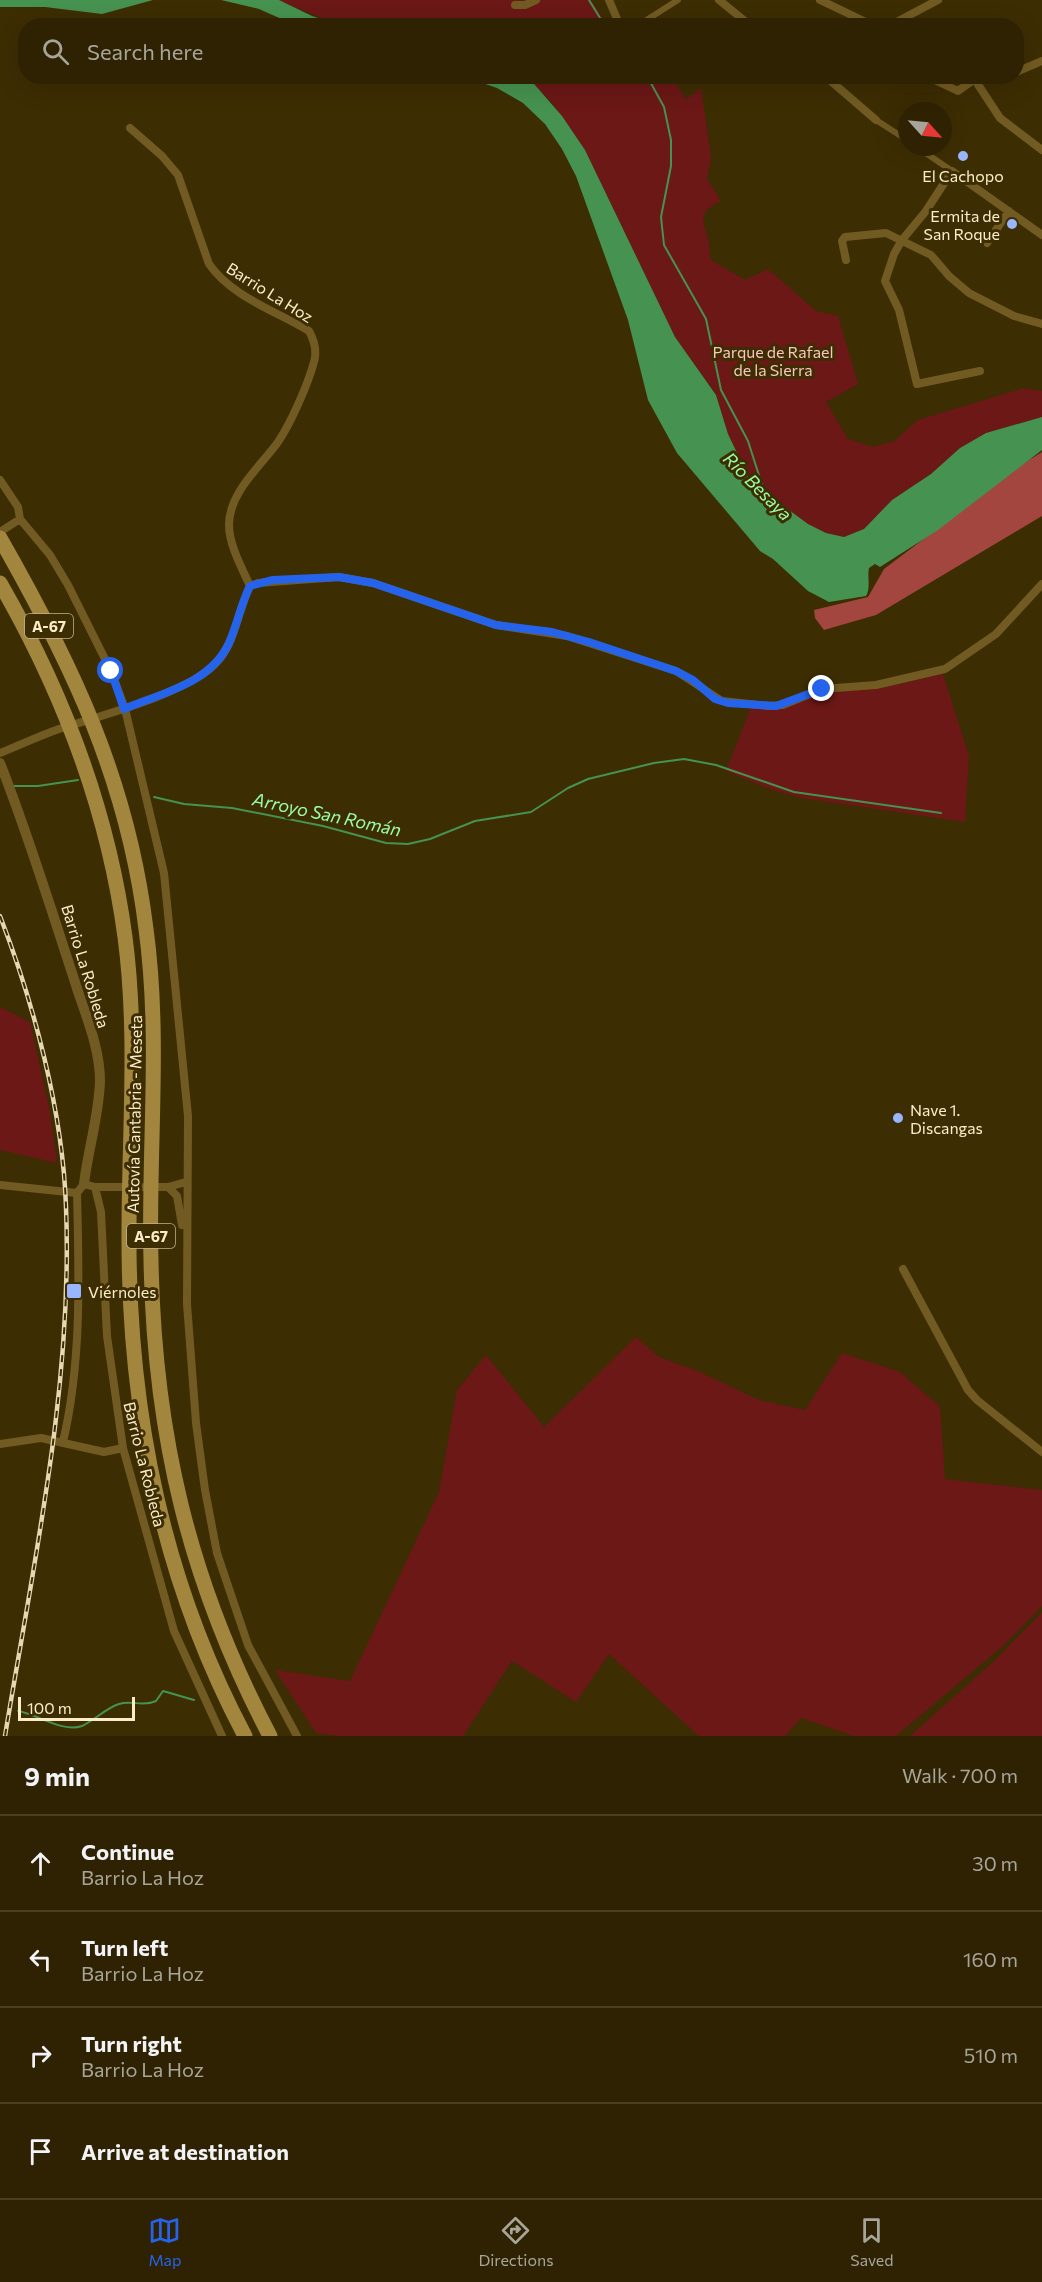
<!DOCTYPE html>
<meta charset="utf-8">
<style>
:root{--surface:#2e2202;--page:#3a2f11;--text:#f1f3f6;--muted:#a7a499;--line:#493f24;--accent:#2563eb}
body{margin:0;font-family:Commissioner,sans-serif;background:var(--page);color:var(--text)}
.compass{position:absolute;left:898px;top:102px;width:54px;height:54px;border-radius:50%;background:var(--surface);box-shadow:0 6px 24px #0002;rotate:117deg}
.scale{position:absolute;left:18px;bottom:15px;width:117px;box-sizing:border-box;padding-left:6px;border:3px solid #fcecc8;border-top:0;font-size:16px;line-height:21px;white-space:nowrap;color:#fcecc8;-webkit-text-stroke:4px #3d2d03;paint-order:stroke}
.stop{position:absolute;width:18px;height:18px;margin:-14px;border:4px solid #2563eb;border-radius:50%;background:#fff}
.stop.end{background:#2563eb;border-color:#fff;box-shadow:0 2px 6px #0008}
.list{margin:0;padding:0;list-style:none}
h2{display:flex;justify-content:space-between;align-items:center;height:78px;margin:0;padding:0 24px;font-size:26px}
h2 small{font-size:20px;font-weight:400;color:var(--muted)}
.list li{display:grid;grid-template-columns:39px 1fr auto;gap:18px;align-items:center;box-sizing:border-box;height:96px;padding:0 24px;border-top:2px solid var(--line)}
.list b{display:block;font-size:22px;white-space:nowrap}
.list p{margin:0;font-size:20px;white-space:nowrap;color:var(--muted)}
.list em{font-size:20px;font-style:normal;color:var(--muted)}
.icon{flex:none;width:33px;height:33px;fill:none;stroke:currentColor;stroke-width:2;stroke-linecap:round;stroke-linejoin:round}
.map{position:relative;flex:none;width:1042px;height:1736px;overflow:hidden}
.search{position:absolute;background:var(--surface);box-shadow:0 6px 24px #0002;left:18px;right:18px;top:18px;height:66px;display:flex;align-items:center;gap:15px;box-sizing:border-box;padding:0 21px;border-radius:24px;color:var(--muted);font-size:22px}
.sheet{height:462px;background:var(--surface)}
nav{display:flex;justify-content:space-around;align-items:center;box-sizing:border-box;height:84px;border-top:2px solid var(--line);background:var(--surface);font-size:16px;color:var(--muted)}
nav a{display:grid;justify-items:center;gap:3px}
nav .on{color:var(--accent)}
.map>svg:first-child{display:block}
</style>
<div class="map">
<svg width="1042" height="1736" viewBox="0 0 1042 1736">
<rect width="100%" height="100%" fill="#3d2d03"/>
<path fill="#6b1816" d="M 277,0 L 591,0 L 608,25 L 339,25 Z
M 527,77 L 671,77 L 686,99 L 701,88 L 711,157 L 707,179 L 721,201 C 693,214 706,223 709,245 C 710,251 709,254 711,260 L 745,280 L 768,269 L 816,311 L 838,316 L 858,384 L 826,402 L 848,439 L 872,447 L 893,442 L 918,420 L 1024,388 L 1042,391 L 1042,417 L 986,433 L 960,448 L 931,474 L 892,500 L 864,529 L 845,537 L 826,533 L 808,524 L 751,482 L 728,434 L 716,394 L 675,337 L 585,150 L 553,104 Z
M 943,674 L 969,756 L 965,822 L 802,798 L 772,790 L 726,771 L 751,707 L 765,708 L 816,693 L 882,688 Z
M 0,1007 L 30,1022 L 50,1112 L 57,1163 L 0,1150 Z
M 636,1337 L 659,1357 L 700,1372 L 759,1400 L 805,1410 L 842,1353 L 900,1372 L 940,1407 L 945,1479 L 1042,1490 L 1042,1606 L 1005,1644 L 896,1736 L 854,1736 L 801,1718 L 785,1736 L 699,1736 L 609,1654 L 576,1702 L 512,1661 L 463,1736 L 338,1736 L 316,1733 L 275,1670 L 350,1681 L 439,1492 L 457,1390 L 486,1355 L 544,1427 Z
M 1042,1612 L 1042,1736 L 910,1736 L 992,1663 Z"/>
<path fill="#a2463f" d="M 1042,452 L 1042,516 L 876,615 L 824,630 L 815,618 L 814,610 L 868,597 L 884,569 L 1024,463 Z"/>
<path fill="#469250" d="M 0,0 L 153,0 L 102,14 L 45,7 L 0,7 Z
M 221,0 L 279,0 L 312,16 L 339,25 L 295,25 L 259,9 Z
M 465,77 L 528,77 L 562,116 L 585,150 L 675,337 L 716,395 L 728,434 L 751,482 L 808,524 L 826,533 L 844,537 L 864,529 L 892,500 L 931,474 L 960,448 L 986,433 L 1042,417 L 1042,450 L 938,530 L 880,567 L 875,564 L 869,568 C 867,578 871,587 866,596 L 829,602 L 808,591 L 773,559 L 760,551 L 677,453 L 648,400 L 628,320 L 576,176 L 562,149 L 545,124 L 523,103 L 497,88 Z"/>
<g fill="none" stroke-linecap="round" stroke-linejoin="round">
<path stroke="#469250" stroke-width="2" d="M 589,0 L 605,26
M 647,76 L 664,107 L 671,140 L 671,166 L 661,217 L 664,245 L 706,319 L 721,390 L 748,441 L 764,491
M 12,786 L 38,786 L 78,780
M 154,797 L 184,804 L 232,808 L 323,826 L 386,843 L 408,844 L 430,839 L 475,821 L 531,812 L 568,788 L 588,779 L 654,763 L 684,759 L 716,765 L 794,792 L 941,813
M 18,1711 C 37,1714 63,1733 82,1726 C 95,1720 106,1708 119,1704 C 132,1700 143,1707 156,1701 L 163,1691 L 194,1700"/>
<path stroke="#725b22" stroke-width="6" d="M 637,26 L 678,0
M 876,120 L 907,140
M 917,147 L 952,171"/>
<path stroke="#725b22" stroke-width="8" d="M 609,0 L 620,26
M 719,0 L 751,26
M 820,0 L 874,26
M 515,5 L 525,5 L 536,0
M 889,26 L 938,0
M 1016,72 L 1042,61
M 825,76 L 876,120
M 926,76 L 958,91 L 979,76
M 975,80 L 1000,118 L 1042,150
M 130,128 L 162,156 L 178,175 L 209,264 C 232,297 276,311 309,331 C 314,340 317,352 314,362 C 308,384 291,423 278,442 C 261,466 229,492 229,525 C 229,545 242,568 250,586
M 987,243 L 1009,211
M 846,260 L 842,241 L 845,237 L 886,233 L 931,255 L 949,276 L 969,293 L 1014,316 L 1042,324
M 980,371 L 917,384 L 899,310 L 885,281 L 894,254 L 902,240 L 926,211 L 952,171 L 1042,235
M 0,480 L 18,507 L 20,519 L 50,555 L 68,585 L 111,671 L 125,709 L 164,873 L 188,1116 L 187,1304 L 196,1423 L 205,1490 L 217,1553 L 248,1645 L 297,1736
M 0,532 L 20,519
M 0,753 C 20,745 39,736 59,729 C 100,716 192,692 218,661 C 236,640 238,610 250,586 L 258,583 L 339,577 L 373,583 L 496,625 L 567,636 L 676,671 L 722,701 L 769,706 L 783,705 L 822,689 L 876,685 L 945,669 L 996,634 L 1042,584
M 0,1185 L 77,1193
M 95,1187 L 101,1212 L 107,1336 L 123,1448 L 174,1631 L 222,1736
M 168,1187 L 177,1196 L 182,1225
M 903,1269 L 968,1390 L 977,1400 L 1042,1452
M 63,1442 C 82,1361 79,1276 77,1193 L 84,1184 L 95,1187 L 168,1187 L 186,1182
M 0,1444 L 41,1438 L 104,1452 L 123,1448"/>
<path stroke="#725b22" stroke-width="10" d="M 0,763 C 28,834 50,906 74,979 C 84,1012 100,1046 100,1081 C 99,1115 88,1150 84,1184"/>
<path stroke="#a3863e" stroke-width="15" d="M 0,538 C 73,666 128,781 146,929 C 161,1039 148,1150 151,1260 C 154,1434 189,1582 270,1736
M 0,583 C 64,694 108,810 125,937 C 138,1035 129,1134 129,1232 C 128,1407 162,1580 245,1736"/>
<g stroke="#e7d7b3" stroke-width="4.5">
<path id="rail" d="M 0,916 C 34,1004 63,1113 66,1207 C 73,1385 34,1560 5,1736"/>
</g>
<use href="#rail" stroke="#3d2d03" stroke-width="2" stroke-dasharray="7" stroke-linecap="butt"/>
</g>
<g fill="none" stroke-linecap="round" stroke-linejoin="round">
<path stroke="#2563eb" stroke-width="8" d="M 111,671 L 124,709 C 162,693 211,683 229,643 C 237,625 241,604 250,586 L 272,580 L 339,577 L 373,583 L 496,625 L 552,632 L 589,642 L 676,671 L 693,680 L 715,699 L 728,703 L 776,706 L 822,689"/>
</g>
<g fill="#98b5fd" stroke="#3d2d03" stroke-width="2">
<circle cx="963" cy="156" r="6"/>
<circle cx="1012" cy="224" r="6"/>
<circle cx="898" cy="1118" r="6"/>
<rect x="66" y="1283" width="16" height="16" rx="3"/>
</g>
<g text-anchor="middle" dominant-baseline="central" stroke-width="6" stroke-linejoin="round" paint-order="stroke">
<g fill="#3d2d03" stroke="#c3b38d" stroke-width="1.5">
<rect x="25" y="614" width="48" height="24" rx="4.5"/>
<rect x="127" y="1224" width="48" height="24" rx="4.5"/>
</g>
<g font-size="15" font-weight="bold" fill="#fcecc8">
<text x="49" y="626">A-67</text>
<text x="151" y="1236">A-67</text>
</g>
<g font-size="16" fill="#fcecc8" stroke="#3d2d03" text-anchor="start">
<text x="963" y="175" text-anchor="middle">El Cachopo</text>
<text x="1000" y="215" text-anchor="end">Ermita de<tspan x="1000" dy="18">San Roque</tspan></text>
<text x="910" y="1109">Nave 1.<tspan x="910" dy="18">Discangas</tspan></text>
<text x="88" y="1291">Viérnoles</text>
</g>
<g font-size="16" fill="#fcecc8" stroke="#3d2d03">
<text transform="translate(270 292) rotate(32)">Barrio La Hoz</text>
<text transform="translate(86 966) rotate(73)">Barrio La Robleda</text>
<text transform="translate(134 1114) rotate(-89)">Autovía Cantabria - Meseta</text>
<text transform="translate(145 1464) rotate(76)">Barrio La Robleda</text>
</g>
<g font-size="16" fill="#fbc6bf" stroke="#3d2d03">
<text x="773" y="351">Parque de Rafael<tspan x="773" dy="18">de la Sierra</tspan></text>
</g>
<g font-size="18" font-style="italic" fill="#98fda4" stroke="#3d2d03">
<text transform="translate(758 486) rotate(45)">Río Besaya</text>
<text transform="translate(327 814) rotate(12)">Arroyo San Román</text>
</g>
</g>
</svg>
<svg class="compass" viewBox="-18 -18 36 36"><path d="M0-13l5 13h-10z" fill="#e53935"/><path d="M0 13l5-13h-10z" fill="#a7a499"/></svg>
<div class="scale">100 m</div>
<div class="stop" style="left:111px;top:671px"></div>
<div class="stop end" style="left:822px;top:689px"></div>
<div class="search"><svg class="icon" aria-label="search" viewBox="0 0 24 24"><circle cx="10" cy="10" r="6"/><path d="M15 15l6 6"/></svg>Search here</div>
</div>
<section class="sheet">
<h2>9 min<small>Walk · 700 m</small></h2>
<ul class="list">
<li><svg class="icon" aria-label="ahead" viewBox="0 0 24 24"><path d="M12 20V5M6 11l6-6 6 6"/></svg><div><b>Continue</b><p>Barrio La Hoz</p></div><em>30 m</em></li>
<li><svg class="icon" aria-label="left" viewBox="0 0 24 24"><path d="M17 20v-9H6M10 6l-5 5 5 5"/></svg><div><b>Turn left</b><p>Barrio La Hoz</p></div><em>160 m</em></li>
<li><svg class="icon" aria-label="right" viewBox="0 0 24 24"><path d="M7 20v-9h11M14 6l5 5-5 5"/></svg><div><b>Turn right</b><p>Barrio La Hoz</p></div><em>510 m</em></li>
<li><svg class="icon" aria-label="arrive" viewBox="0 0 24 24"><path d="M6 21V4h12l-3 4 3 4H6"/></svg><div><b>Arrive at destination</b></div></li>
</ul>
</section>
<nav>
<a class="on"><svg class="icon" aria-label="map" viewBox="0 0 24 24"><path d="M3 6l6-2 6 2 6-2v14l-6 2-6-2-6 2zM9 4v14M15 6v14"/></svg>Map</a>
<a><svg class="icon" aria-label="directions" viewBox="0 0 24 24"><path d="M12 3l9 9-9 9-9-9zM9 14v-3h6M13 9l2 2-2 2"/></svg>Directions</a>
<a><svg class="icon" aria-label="saved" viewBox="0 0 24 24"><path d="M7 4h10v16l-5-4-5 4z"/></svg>Saved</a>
</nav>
